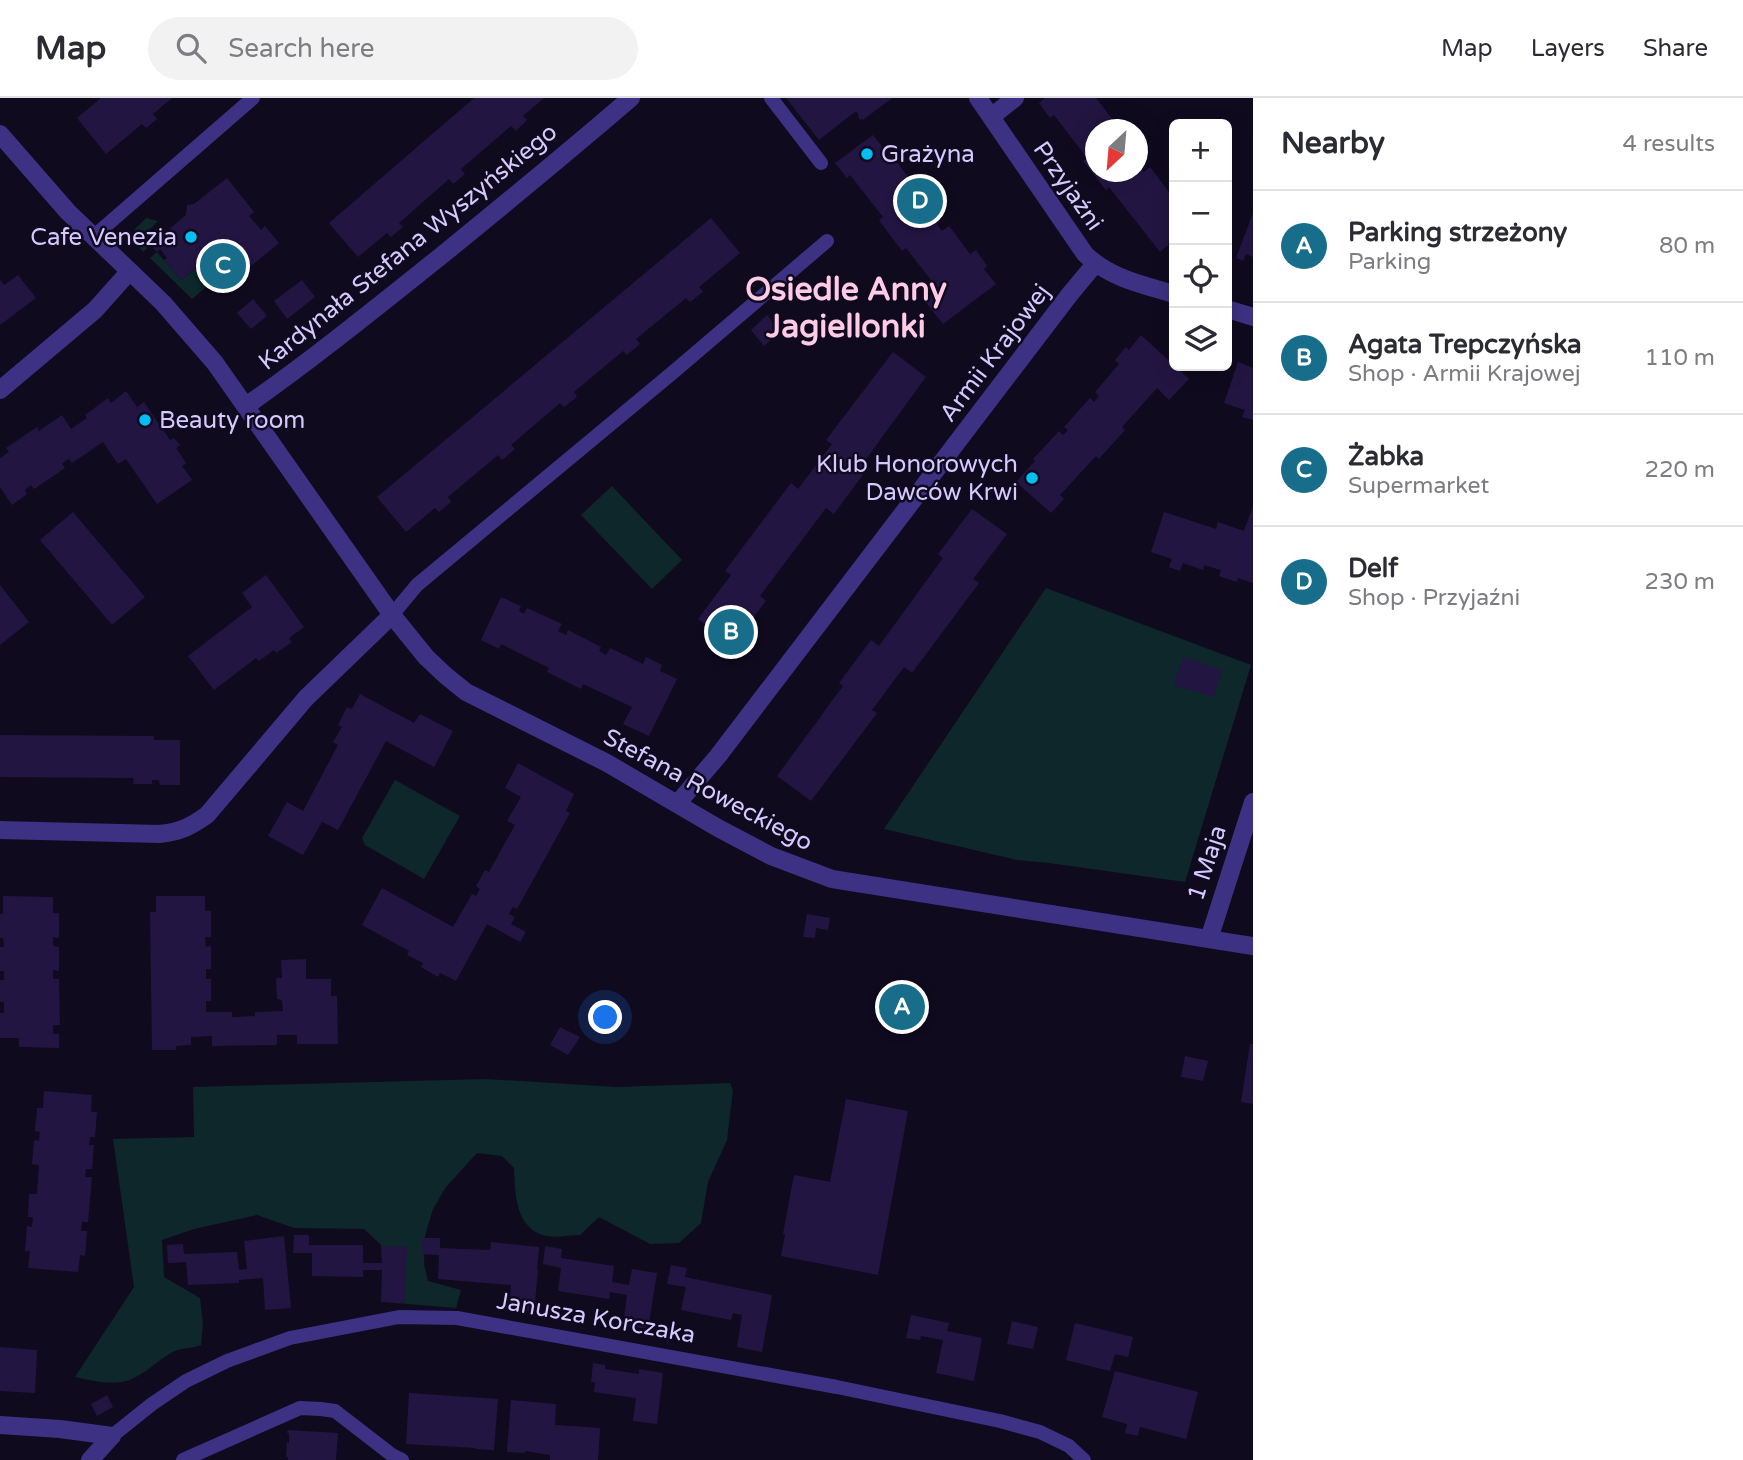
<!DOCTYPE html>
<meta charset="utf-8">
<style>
:root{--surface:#fff;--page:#f2f2f3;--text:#2b2b33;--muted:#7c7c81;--line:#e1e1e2;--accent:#186e8a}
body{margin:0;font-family:"Varela Round",sans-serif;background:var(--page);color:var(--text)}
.controls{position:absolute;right:21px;top:21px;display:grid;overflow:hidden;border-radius:10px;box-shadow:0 4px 18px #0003}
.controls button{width:63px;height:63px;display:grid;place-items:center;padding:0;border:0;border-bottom:2px solid var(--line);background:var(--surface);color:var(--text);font:35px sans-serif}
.compass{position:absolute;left:1085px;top:21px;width:63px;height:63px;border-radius:50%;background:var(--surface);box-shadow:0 4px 18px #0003;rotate:206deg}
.you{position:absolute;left:606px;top:920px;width:24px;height:24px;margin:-18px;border:5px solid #fff;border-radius:50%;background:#1a73e8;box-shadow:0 0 0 10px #1a73e833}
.badge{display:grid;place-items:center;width:46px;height:46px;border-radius:50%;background:var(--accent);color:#fff;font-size:23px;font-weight:700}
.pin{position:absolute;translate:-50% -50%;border:4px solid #fff;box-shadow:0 2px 7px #0006}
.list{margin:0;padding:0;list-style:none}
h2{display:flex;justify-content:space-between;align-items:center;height:91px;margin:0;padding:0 28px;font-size:30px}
h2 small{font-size:23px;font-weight:400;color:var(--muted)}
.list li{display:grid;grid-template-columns:46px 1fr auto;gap:21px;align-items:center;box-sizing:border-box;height:112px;padding:0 28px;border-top:2px solid var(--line)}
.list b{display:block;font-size:26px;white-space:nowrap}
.list p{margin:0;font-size:23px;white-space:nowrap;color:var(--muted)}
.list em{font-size:23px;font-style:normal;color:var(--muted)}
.icon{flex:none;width:38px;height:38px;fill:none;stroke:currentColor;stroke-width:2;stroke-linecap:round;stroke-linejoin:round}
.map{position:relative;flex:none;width:1253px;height:1362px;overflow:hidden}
header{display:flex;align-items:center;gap:42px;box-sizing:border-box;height:98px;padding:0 35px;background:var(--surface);border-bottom:2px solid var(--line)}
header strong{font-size:33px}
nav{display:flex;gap:38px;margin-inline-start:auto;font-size:24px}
.search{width:490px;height:63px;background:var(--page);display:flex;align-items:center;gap:18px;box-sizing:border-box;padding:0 24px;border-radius:38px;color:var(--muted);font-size:26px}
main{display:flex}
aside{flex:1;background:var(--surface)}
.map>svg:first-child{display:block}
</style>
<header>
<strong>Map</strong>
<div class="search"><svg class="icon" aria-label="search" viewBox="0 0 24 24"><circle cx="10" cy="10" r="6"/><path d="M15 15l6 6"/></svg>Search here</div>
<nav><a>Map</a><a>Layers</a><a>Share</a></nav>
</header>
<main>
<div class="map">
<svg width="1253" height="1362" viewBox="0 0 1253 1362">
<rect width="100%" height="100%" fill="#100a1f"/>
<path fill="#0d272a" d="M 146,120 L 158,123 L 148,133 L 156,142 L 143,154 L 133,141 L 135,131 Z
M 157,154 L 181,182 L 198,169 L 211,185 L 192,201 L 150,160 Z
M 612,388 L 682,462 L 652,491 L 581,417 Z
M 1046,490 L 1251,567 L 1185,784 L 1049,765 L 1017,762 L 884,731 Z
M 395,682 L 460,718 L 424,781 L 365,747 L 362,740 Z
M 486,981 L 617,989 L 730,985 L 733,992 L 727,1042 L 708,1084 L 701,1125 L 679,1145 L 650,1146 L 599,1119 L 580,1137 C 570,1137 557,1140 547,1138 C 515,1132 515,1095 514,1070 L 502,1058 L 477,1055 L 446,1089 L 433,1111 L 425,1138 L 424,1166 L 428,1183 L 461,1192 L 456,1210 L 384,1204 L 381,1147 L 364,1131 L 294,1130 L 257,1117 L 194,1131 L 162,1142 L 164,1179 L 200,1200 L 203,1226 L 201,1247 C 192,1251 184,1249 175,1253 C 160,1260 149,1273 134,1280 C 116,1289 94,1283 75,1279 L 134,1189 L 113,1041 L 194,1039 L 193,989 Z"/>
<path fill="#231542" d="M 101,0 L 172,0 L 153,16 L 157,21 L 151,26 L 146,30 L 142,26 L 106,56 L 77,20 Z
M 474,0 L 544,0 L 523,18 L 527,22 L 516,33 L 511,28 L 461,71 L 465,76 L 453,86 L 449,81 L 399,125 L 403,129 L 391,139 L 387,135 L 358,159 L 329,125 Z
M 786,0 L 892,0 L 863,22 L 862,21 L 860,22 L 858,19 L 859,17 L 856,13 L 819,42 Z
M 1045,0 L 1096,0 L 1116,26 L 1110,30 L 1111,32 L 1096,32 L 1096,74 L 1138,74 L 1138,58 L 1142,64 L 1138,67 L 1144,74 L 1150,69 L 1172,98 L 1174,96 L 1174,143 L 1160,154 L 1109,89 L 1106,92 L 1083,63 L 1087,60 L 1054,17 L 1050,20 L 1039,5 Z
M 873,37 L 884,51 L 880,54 L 886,62 L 892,57 L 913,86 L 909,90 L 912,94 L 915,97 L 918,95 L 940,124 L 937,126 L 942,133 L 949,128 L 970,156 L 976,152 L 987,168 L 984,171 L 996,186 L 943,226 L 924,202 L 938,191 L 906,150 L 902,153 L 879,122 L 883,119 L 850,77 L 847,80 L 835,65 Z
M 227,80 L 254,114 L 249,118 L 261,132 L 265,128 L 279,145 L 224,190 L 203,165 L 181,182 L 164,162 L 167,160 L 160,151 L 157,154 L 150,147 L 186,117 L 187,107 L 194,106 Z
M 1253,115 L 1253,159 L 1246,156 L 1243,163 L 1236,160 Z
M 711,120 L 740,155 L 699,189 L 703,194 L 690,204 L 686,200 L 636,241 L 640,246 L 627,257 L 623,253 L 574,294 L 577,299 L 564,309 L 560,305 L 511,347 L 515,351 L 508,357 L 502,362 L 498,357 L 448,399 L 451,404 L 439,414 L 435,410 L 406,434 L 377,399 Z
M 18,177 L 36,200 L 0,227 L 0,182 L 4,187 Z
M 302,182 L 315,199 L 287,221 L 274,203 Z
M 253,201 L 267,218 L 251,231 L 237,215 Z
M 767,217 L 780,234 L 764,248 L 751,232 Z
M 1141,237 L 1189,281 L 1169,302 L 1157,290 L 1122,329 L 1125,332 L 1099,361 L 1096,358 L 1060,397 L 1064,401 L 1051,415 L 1016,384 L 1035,363 L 1033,361 L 1059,333 L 1063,337 L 1068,332 L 1064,329 L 1090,300 L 1094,304 L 1099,298 L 1095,294 L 1119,266 L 1115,262 L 1126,249 L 1129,252 Z
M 893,254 L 926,279 L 861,368 L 867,371 L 834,416 L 826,410 L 760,498 L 766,503 L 732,547 L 698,521 L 731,477 L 725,473 L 791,385 L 798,391 L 832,346 L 826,342 Z
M 1238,264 L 1253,270 L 1253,322 L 1242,319 L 1245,312 L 1224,305 Z
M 126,293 L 137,309 L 144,304 L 170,342 L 174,340 L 180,347 L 176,350 L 186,365 L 182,368 L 192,382 L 157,406 L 126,361 L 118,366 L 103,344 L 72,365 L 69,361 L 65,363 L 62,366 L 65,370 L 34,391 L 31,387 L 28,389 L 25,392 L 27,396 L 12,407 L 0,389 L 0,360 L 9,354 L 6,350 L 37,329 L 39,333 L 62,317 L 71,331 L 87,320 L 85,317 L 108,300 L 111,305 Z
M 1253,408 L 1253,485 L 1238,480 L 1237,484 L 1219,478 L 1221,472 L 1204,467 L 1203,472 L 1183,465 L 1180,473 L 1169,469 L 1172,461 L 1151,454 L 1164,414 L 1216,431 L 1218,424 L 1244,433 Z
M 972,411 L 1007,436 L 973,481 L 979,485 L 912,575 L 904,569 L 872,612 L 877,615 L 811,703 L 777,678 L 843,588 L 839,585 L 871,542 L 879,548 L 943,460 L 938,456 Z
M 73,414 L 145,499 L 112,527 L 40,442 Z
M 266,477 L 304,529 L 289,540 L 292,544 L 276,555 L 274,552 L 259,563 L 256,560 L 214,592 L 188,558 L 252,509 L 242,495 Z
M 0,487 L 29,524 L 0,547 Z
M 501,499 L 521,508 L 519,513 L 524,516 L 527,510 L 562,526 L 558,533 L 566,537 L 568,532 L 601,549 L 599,553 L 606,557 L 610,550 L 643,566 L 646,559 L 662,567 L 660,573 L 677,581 L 649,638 L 623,626 L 632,609 L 583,586 L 581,591 L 547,574 L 549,570 L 501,546 L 499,551 L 481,542 Z
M 1183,559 L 1222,572 L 1214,599 L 1174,587 Z
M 360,596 L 414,625 L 420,616 L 453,633 L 434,669 L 386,643 L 338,732 L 322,724 L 303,757 L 268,738 L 287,704 L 303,713 L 338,647 L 333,644 L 342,629 L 338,627 L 347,609 L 352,611 Z
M 0,637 L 154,638 L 154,642 L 180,642 L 180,687 L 160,687 L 159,682 L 152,682 L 152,686 L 133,686 L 134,680 L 0,679 Z
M 518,665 L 574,696 L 566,713 L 570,715 L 517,811 L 513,809 L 509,816 L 515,819 L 511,826 L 526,834 L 520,844 L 487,826 L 456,883 L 440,875 L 438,879 L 421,869 L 423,865 L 407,857 L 409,853 L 362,827 L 382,790 L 453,829 L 472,796 L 476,798 L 480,791 L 476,788 L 485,772 L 489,774 L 515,727 L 507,723 L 521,699 L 505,690 Z
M 3,798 L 53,799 L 53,815 L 59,815 L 59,840 L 53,839 L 53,848 L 59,849 L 59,873 L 53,872 L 53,881 L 59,881 L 60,927 L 53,927 L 53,936 L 59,936 L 59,950 L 19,949 L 19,940 L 0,940 L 0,915 L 4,915 L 4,904 L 0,904 L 0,882 L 4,882 L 4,873 L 0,873 L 0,849 L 4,849 L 3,840 L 0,840 L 0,816 L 3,816 Z
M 156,798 L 205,798 L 205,813 L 211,813 L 211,839 L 205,839 L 206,849 L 211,848 L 211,871 L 206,871 L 206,881 L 211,881 L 211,903 L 206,903 L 206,914 L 232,914 L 232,919 L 255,918 L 255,914 L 283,913 L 282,902 L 277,901 L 276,880 L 282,880 L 281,862 L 306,861 L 306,881 L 331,881 L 331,898 L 337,898 L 338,946 L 297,946 L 297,937 L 277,937 L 277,947 L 212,948 L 212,938 L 191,939 L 191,947 L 176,948 L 176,952 L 152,952 L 150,814 L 156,814 Z
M 807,816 L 830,820 L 828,832 L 816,830 L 815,840 L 803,839 Z
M 560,929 L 580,939 L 568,957 L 550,947 Z
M 1250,946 L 1253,946 L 1253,1006 L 1241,1004 Z
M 1185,958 L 1208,963 L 1203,983 L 1181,979 Z
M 44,993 L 92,997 L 91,1014 L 97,1014 L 95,1039 L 90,1039 L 89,1047 L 94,1047 L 92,1071 L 86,1071 L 85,1079 L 92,1079 L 88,1124 L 82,1124 L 81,1133 L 87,1133 L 85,1158 L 80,1157 L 78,1174 L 28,1170 L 30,1153 L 25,1153 L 27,1128 L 32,1129 L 33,1119 L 28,1119 L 29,1096 L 37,1096 L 39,1067 L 32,1066 L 34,1042 L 39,1043 L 40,1034 L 35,1033 L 37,1010 L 43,1010 Z
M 846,1001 L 908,1013 L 878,1177 L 781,1158 L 785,1136 L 783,1136 L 794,1077 L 830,1084 Z
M 294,1137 L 309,1137 L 309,1147 L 363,1147 L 363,1165 L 382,1165 L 382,1148 L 407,1149 L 405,1205 L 381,1204 L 382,1172 L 363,1172 L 363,1179 L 312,1178 L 312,1155 L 293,1155 Z
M 284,1138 L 291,1210 L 265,1212 L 263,1180 L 239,1182 L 239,1185 L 188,1187 L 186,1164 L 168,1165 L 167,1147 L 183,1146 L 184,1156 L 237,1154 L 239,1172 L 247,1171 L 244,1143 Z
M 422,1140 L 440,1140 L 440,1150 L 490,1152 L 491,1144 L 539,1149 L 537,1172 L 538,1172 L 534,1214 L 509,1210 L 511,1187 L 438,1181 L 439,1157 L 421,1156 Z
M 545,1148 L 562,1151 L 561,1160 L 614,1168 L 612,1184 L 629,1187 L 632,1171 L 657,1175 L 648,1231 L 623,1227 L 627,1197 L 610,1194 L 609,1201 L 558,1193 L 561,1170 L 543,1166 Z
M 671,1167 L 687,1170 L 685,1179 L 772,1197 L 762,1254 L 737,1249 L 742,1217 L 733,1215 L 731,1222 L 681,1212 L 686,1189 L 667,1186 Z
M 911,1217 L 949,1225 L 947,1233 L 982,1240 L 974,1283 L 936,1275 L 943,1242 L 921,1238 L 920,1242 L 906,1240 Z
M 1012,1223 L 1038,1229 L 1033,1251 L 1007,1246 Z
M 1075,1225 L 1133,1239 L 1128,1259 L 1115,1256 L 1110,1273 L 1066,1262 Z
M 0,1249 L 37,1252 L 35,1295 L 0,1293 Z
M 593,1265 L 605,1267 L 605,1271 L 639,1276 L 639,1271 L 663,1275 L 657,1326 L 633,1323 L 636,1300 L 594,1294 L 595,1284 L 591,1284 Z
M 1115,1273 L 1198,1294 L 1186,1341 L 1140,1329 L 1138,1338 L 1125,1335 L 1127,1326 L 1102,1319 Z
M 409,1295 L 498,1301 L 494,1352 L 476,1351 L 476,1350 L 406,1346 Z
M 107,1297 L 113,1309 L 97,1318 L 91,1306 Z
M 511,1302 L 556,1306 L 555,1327 L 600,1330 L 598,1362 L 550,1362 L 550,1357 L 525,1353 L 525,1355 L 507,1354 Z
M 288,1332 L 338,1335 L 336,1362 L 288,1362 L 288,1359 L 286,1359 L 287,1344 L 289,1345 L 289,1335 L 287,1335 Z"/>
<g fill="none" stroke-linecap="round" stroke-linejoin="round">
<path stroke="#3d3183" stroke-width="14" d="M 771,0 L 821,65
M 93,139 L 253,0
M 392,517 L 417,487 L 671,276 L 827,143
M 112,1338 L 152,1306 L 186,1283 L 227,1263 L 290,1240 L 399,1219 L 457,1220 L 837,1289 L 1000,1323 L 1040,1334 L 1069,1348 L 1084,1362
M 183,1362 L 300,1310 L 321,1311 L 335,1313 L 392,1357 L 402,1362"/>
<path stroke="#3d3183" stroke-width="18" d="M 978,0 L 1085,156 C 1109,180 1143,187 1174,196
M 991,19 L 1015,0
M 0,36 L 68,114 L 163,205 L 215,265 L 392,517 L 426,559 L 445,577 L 466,594 L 607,665 L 718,730 L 771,758 L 832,781 L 1253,848
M 1227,211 L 1253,219
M 0,292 L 95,212 L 129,174
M 246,308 C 313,261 377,209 441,158 C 505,106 568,54 631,0
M 677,706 L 718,658 L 1070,196 L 1095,166
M 0,732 L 159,736 C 180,734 190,729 207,717 L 306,600 L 392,517
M 1209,841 L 1253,704
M 0,1327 L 60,1331 L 112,1338
M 90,1362 L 112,1338"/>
</g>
<g fill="#00bff4" stroke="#100a1f" stroke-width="2.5">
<circle cx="867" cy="56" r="7"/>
<circle cx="191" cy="139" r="7"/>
<circle cx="145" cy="322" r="7"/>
<circle cx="1032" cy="380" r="7"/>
</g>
<g text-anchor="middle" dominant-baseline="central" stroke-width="5" stroke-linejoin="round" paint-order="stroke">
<g font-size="24" fill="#d5c9ff" stroke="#100a1f" text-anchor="start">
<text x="881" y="56">Grażyna</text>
<text x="177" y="139" text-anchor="end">Cafe Venezia</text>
<text x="159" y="322">Beauty room</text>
<text x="1018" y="366" text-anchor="end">Klub Honorowych<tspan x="1018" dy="28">Dawców Krwi</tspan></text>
</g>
<g font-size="24" fill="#d5c9ff" stroke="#100a1f">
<text transform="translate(1068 88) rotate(55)">Przyjaźni</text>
<text transform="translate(408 149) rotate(-39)">Kardynała Stefana Wyszyńskiego</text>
<text transform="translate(995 255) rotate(-53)">Armii Krajowej</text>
<text transform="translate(708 692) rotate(28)">Stefana Roweckiego</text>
<text transform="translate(1207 765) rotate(-72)">1 Maja</text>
<text transform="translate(596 1220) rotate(10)">Janusza Korczaka</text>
</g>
<g font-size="32" font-weight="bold" fill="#ffcbe6" stroke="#100a1f">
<text x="846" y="192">Osiedle Anny<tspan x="846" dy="37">Jagiellonki</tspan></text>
</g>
</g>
</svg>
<div class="controls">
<button>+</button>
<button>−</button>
<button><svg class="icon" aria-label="locate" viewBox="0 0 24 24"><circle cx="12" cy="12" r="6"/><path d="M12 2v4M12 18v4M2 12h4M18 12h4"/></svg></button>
<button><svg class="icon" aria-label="layers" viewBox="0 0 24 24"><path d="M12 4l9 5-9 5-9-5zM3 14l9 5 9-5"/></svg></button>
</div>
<svg class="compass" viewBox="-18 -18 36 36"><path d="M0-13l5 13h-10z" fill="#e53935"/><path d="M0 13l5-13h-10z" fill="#7c7c81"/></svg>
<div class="you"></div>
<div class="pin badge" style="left:902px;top:909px">A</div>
<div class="pin badge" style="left:731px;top:534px">B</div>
<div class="pin badge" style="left:223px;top:168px">C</div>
<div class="pin badge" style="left:920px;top:103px">D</div>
</div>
<aside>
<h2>Nearby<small>4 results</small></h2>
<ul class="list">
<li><span class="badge">A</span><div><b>Parking strzeżony</b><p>Parking</p></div><em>80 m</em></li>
<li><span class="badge">B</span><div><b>Agata Trepczyńska</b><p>Shop · Armii Krajowej</p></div><em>110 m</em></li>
<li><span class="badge">C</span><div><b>Żabka</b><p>Supermarket</p></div><em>220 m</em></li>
<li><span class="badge">D</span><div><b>Delf</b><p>Shop · Przyjaźni</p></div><em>230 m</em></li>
</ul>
</aside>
</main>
